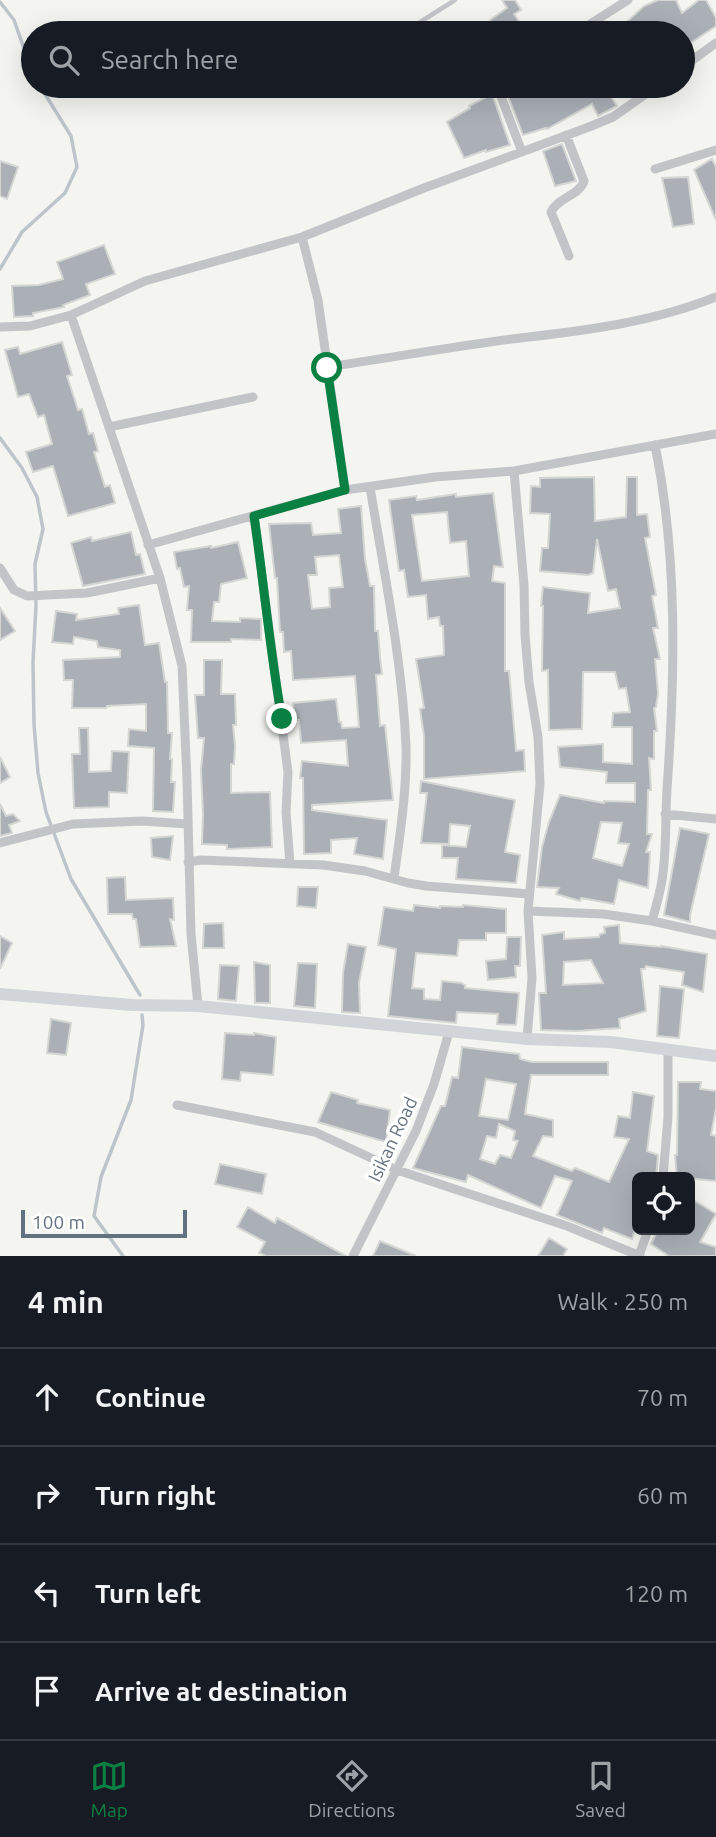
<!DOCTYPE html>
<meta charset="utf-8">
<style>
:root{--surface:#171b24;--page:#20242c;--text:#f1f3f6;--muted:#9ea1a6;--line:#363941;--accent:#0b8043}
body{margin:0;font-family:Ubuntu,sans-serif;background:var(--page);color:var(--text)}
.controls{position:absolute;right:21px;bottom:21px;display:grid;overflow:hidden;border-radius:10px;box-shadow:0 7px 28px #0002}
.controls button{width:63px;height:63px;display:grid;place-items:center;padding:0;border:0;border-bottom:2px solid var(--line);background:var(--surface);color:var(--text);font:35px sans-serif}
.scale{position:absolute;left:21px;bottom:18px;width:166px;box-sizing:border-box;padding-left:7px;border:4px solid #647180;border-top:0;font-size:19px;line-height:24px;white-space:nowrap;color:#647180;-webkit-text-stroke:5px #fff;paint-order:stroke}
.stop{position:absolute;width:21px;height:21px;margin:-16px;border:5px solid #0b8043;border-radius:50%;background:#fff}
.stop.end{background:#0b8043;border-color:#fff;box-shadow:0 2px 7px #0008}
.list{margin:0;padding:0;list-style:none}
h2{display:flex;justify-content:space-between;align-items:center;height:91px;margin:0;padding:0 28px;font-size:30px}
h2 small{font-size:23px;font-weight:400;color:var(--muted)}
.list li{display:grid;grid-template-columns:46px 1fr auto;gap:21px;align-items:center;box-sizing:border-box;height:98px;padding:0 28px;border-top:2px solid var(--line)}
.list b{display:block;font-size:26px;white-space:nowrap}
.list em{font-size:23px;font-style:normal;color:var(--muted)}
.icon{flex:none;width:38px;height:38px;fill:none;stroke:currentColor;stroke-width:2;stroke-linecap:round;stroke-linejoin:round}
.map{position:relative;flex:none;width:716px;height:1256px;overflow:hidden}
.search{position:absolute;background:var(--surface);box-shadow:0 7px 28px #0002;left:21px;right:21px;top:21px;height:77px;display:flex;align-items:center;gap:18px;box-sizing:border-box;padding:0 24px;border-radius:38px;color:var(--muted);font-size:26px}
.sheet{height:483px;background:var(--surface)}
nav{display:flex;justify-content:space-around;align-items:center;box-sizing:border-box;height:98px;border-top:2px solid var(--line);background:var(--surface);font-size:19px;color:var(--muted)}
nav a{display:grid;justify-items:center;gap:4px}
nav .on{color:var(--accent)}
.map>svg:first-child{display:block}
</style>
<div class="map">
<svg width="716" height="1256" viewBox="0 0 716 1256">
<rect width="100%" height="100%" fill="#f4f4f0"/>
<g fill="none" stroke-linecap="round" stroke-linejoin="round">
<path stroke="#bdc5cb" stroke-width="3.5" d="M 0,2 L 14,20 L 33,74
M 0,269 L 22,232 L 65,193 L 77,167 L 71,136 L 40,86
M 0,438 L 22,468 L 37,497 L 43,529 L 35,564 L 36,606 L 33,662 L 34,724 L 38,773 L 46,812 L 71,879 L 140,995
M 123,1256 L 94,1216 L 101,1177 L 131,1100 L 143,1025 L 142,1015"/>
</g>
<path fill="#aab0b6" stroke="#d5d5d3" stroke-width="2" fill-rule="evenodd" d="M 502,0 L 515,0 L 521,10 L 514,14 L 527,33 L 499,33 L 490,20 L 507,8 Z
M 658,0 L 676,0 L 682,13 L 699,0 L 706,0 L 716,18 L 716,26 L 683,48 L 683,33 L 615,33 L 644,6 Z
M 504,86 L 523,86 L 523,89 L 536,86 L 604,86 L 617,106 L 598,116 L 592,104 L 547,129 L 546,128 L 523,135 Z
M 492,94 L 510,145 L 486,152 L 486,150 L 464,158 L 447,122 L 470,108 L 469,106 Z
M 562,144 L 576,181 L 555,186 L 543,151 Z
M 712,159 L 716,167 L 716,220 L 694,170 Z
M 0,161 L 18,167 L 7,199 L 0,196 Z
M 688,177 L 694,224 L 673,227 L 662,178 Z
M 104,245 L 115,274 L 86,284 L 90,295 L 63,305 L 64,307 L 33,313 L 33,316 L 14,317 L 12,286 L 39,285 L 63,279 L 57,262 Z
M 62,342 L 72,375 L 67,376 L 78,410 L 82,409 L 89,434 L 93,433 L 98,451 L 94,452 L 105,487 L 110,485 L 115,503 L 68,516 L 53,466 L 33,472 L 26,452 L 52,444 L 44,415 L 38,417 L 29,394 L 18,397 L 5,350 L 18,347 L 20,354 Z
M 594,477 L 595,521 L 626,517 L 627,477 L 637,477 L 637,515 L 647,514 L 650,537 L 645,538 L 656,595 L 652,596 L 658,628 L 653,628 L 660,659 L 655,659 L 658,693 L 656,707 L 654,708 L 657,731 L 654,731 L 654,759 L 649,758 L 651,790 L 648,790 L 647,834 L 652,834 L 646,852 L 650,852 L 648,888 L 619,880 L 614,904 L 581,898 L 580,901 L 556,894 L 559,888 L 537,887 L 542,847 L 549,822 L 560,795 L 604,803 L 604,801 L 635,802 L 635,783 L 606,783 L 607,772 L 560,767 L 558,747 L 603,744 L 603,762 L 632,764 L 632,727 L 612,727 L 613,713 L 630,712 L 626,688 L 619,689 L 615,672 L 583,672 L 582,729 L 549,730 L 548,670 L 542,671 L 543,606 L 541,606 L 543,587 L 590,593 L 588,613 L 620,608 L 616,589 L 608,591 L 597,539 L 593,573 L 588,575 L 540,571 L 542,548 L 548,548 L 550,514 L 530,513 L 531,486 L 540,487 L 540,478 ZM 601,822 L 622,823 L 618,843 L 629,844 L 622,866 L 593,858 Z
M 493,493 L 503,567 L 494,566 L 492,581 L 505,583 L 505,671 L 509,671 L 516,751 L 524,750 L 525,771 L 424,779 L 424,736 L 420,709 L 424,708 L 416,659 L 444,655 L 443,626 L 440,626 L 439,617 L 428,619 L 426,595 L 408,597 L 404,570 L 399,571 L 389,500 L 416,496 L 417,500 L 456,494 L 456,497 ZM 447,512 L 450,543 L 466,541 L 469,576 L 422,581 L 412,515 Z
M 361,506 L 365,559 L 370,586 L 374,586 L 375,631 L 378,631 L 380,657 L 382,674 L 376,675 L 380,726 L 385,725 L 393,800 L 312,805 L 312,810 L 387,820 L 383,859 L 354,854 L 357,838 L 331,840 L 331,853 L 304,854 L 303,778 L 300,778 L 302,761 L 348,766 L 346,740 L 301,743 L 299,720 L 295,720 L 293,703 L 336,699 L 339,722 L 341,722 L 342,728 L 359,727 L 355,676 L 293,680 L 291,651 L 284,652 L 283,632 L 280,632 L 277,578 L 275,578 L 269,524 L 311,523 L 313,535 L 341,533 L 338,509 ZM 339,555 L 343,587 L 329,588 L 330,607 L 312,609 L 308,575 L 317,575 L 315,557 Z
M 131,532 L 136,555 L 140,554 L 145,574 L 83,586 L 71,543 L 91,537 L 92,541 Z
M 238,542 L 247,578 L 221,584 L 219,602 L 214,602 L 212,621 L 240,622 L 240,618 L 261,619 L 261,640 L 231,639 L 231,642 L 191,642 L 192,610 L 187,610 L 189,586 L 184,587 L 180,568 L 177,569 L 174,552 L 211,546 L 211,548 Z
M 139,605 L 145,645 L 159,643 L 165,682 L 167,682 L 168,733 L 172,733 L 170,759 L 172,759 L 171,782 L 175,782 L 173,812 L 153,811 L 154,748 L 128,746 L 129,729 L 146,731 L 146,704 L 107,706 L 106,708 L 72,708 L 73,680 L 64,680 L 63,660 L 120,657 L 120,650 L 98,647 L 97,641 L 74,637 L 73,644 L 52,642 L 56,611 L 77,614 L 76,620 L 119,614 L 118,608 Z
M 0,608 L 15,631 L 0,640 Z
M 204,660 L 222,660 L 221,694 L 235,694 L 236,725 L 233,725 L 235,746 L 234,764 L 231,764 L 231,793 L 270,792 L 272,847 L 227,849 L 227,845 L 202,844 L 203,815 L 201,770 L 204,738 L 198,738 L 195,695 L 204,695 Z
M 79,728 L 88,728 L 89,772 L 111,771 L 112,751 L 129,752 L 127,793 L 109,792 L 109,807 L 74,808 L 72,754 L 80,754 Z
M 0,757 L 10,777 L 0,783 Z
M 421,781 L 515,800 L 505,852 L 520,855 L 516,883 L 456,879 L 458,858 L 442,858 L 442,845 L 466,847 L 470,826 L 450,824 L 449,844 L 421,843 L 427,793 L 420,793 Z
M 0,804 L 6,816 L 13,814 L 20,821 L 9,825 L 12,833 L 0,836 Z
M 680,828 L 709,834 L 690,915 L 690,922 L 664,915 Z
M 173,836 L 170,860 L 152,857 L 151,838 Z
M 125,877 L 126,900 L 173,898 L 174,920 L 170,919 L 176,946 L 140,947 L 136,919 L 133,919 L 132,914 L 108,914 L 107,878 Z
M 298,887 L 318,887 L 316,908 L 297,906 Z
M 414,905 L 440,908 L 440,906 L 463,907 L 463,905 L 506,909 L 506,933 L 486,933 L 486,940 L 459,940 L 457,956 L 416,953 L 412,988 L 424,989 L 424,999 L 440,1000 L 442,981 L 461,983 L 465,985 L 465,988 L 519,993 L 516,1025 L 497,1024 L 498,1014 L 457,1012 L 456,1023 L 388,1016 L 396,949 L 378,945 L 384,907 L 413,911 Z
M 223,923 L 224,948 L 203,948 L 204,924 Z
M 619,925 L 620,943 L 661,947 L 661,946 L 707,954 L 703,992 L 682,985 L 684,972 L 646,966 L 645,969 L 641,969 L 646,1011 L 619,1019 L 620,1028 L 576,1031 L 541,1030 L 539,993 L 546,993 L 542,935 L 564,932 L 564,939 L 599,937 L 600,934 L 605,933 L 604,927 ZM 591,960 L 603,983 L 563,985 L 564,962 Z
M 0,936 L 12,943 L 0,969 Z
M 507,937 L 521,937 L 520,966 L 515,966 L 516,977 L 488,980 L 486,961 L 506,959 Z
M 348,944 L 366,947 L 359,983 L 360,1013 L 342,1012 L 343,973 Z
M 254,962 L 270,965 L 270,1003 L 255,1003 Z
M 298,963 L 317,964 L 315,1008 L 294,1006 Z
M 220,965 L 239,966 L 236,1001 L 218,999 Z
M 660,986 L 684,989 L 679,1038 L 657,1036 Z
M 51,1019 L 71,1023 L 66,1055 L 47,1053 Z
M 225,1033 L 254,1035 L 254,1033 L 276,1037 L 273,1075 L 241,1072 L 240,1081 L 222,1079 Z
M 462,1047 L 519,1054 L 520,1059 L 532,1062 L 608,1062 L 608,1075 L 531,1075 L 525,1114 L 553,1120 L 553,1137 L 543,1136 L 533,1156 L 572,1171 L 575,1168 L 609,1182 L 629,1139 L 614,1137 L 618,1116 L 630,1118 L 633,1092 L 654,1096 L 647,1151 L 658,1155 L 656,1177 L 637,1177 L 637,1224 L 632,1239 L 604,1228 L 602,1233 L 557,1215 L 572,1181 L 555,1176 L 541,1208 L 468,1175 L 466,1182 L 413,1168 L 441,1106 L 445,1106 L 452,1077 L 458,1078 ZM 486,1079 L 516,1084 L 508,1120 L 479,1116 ZM 499,1124 L 515,1131 L 513,1140 L 518,1141 L 511,1158 L 500,1155 L 495,1164 L 480,1159 L 487,1136 L 496,1138 Z
M 678,1082 L 701,1082 L 700,1089 L 716,1091 L 716,1108 L 711,1135 L 716,1136 L 716,1181 L 677,1177 L 675,1155 L 677,1155 Z
M 331,1092 L 358,1100 L 357,1103 L 390,1110 L 386,1142 L 318,1122 Z
M 220,1164 L 266,1174 L 262,1194 L 215,1184 Z
M 690,1198 L 716,1214 L 700,1242 L 716,1247 L 716,1256 L 669,1256 L 651,1244 L 658,1230 L 690,1230 Z
M 248,1207 L 275,1223 L 277,1218 L 346,1256 L 266,1256 L 259,1253 L 265,1242 L 237,1227 Z
M 549,1238 L 567,1249 L 563,1256 L 538,1256 Z
M 380,1241 L 416,1256 L 373,1256 Z"/>
<g fill="none" stroke-linecap="round" stroke-linejoin="round">
<path stroke="#c2c4c8" stroke-width="4.5" d="M 416,33 L 417,24 L 455,0"/>
<path stroke="#c2c4c8" stroke-width="9" d="M 576,33 L 628,0
M 683,67 L 716,43
M 497,86 L 522,152
M 566,135 L 584,181 C 579,196 558,197 551,212 L 569,256
M 655,169 L 716,150
M 302,237 L 318,300 L 345,490
M 71,315 L 160,578 L 182,666 L 187,780 L 191,934 L 198,1006
M 0,327 L 30,326 L 71,315 L 145,281 L 302,237 L 424,188 L 589,127 L 613,117 L 657,86
M 327,367 C 389,358 451,347 512,339 C 582,331 651,323 716,297
M 109,427 L 253,397
M 514,471 L 524,585 L 525,635 L 529,682 L 538,737 L 540,784 L 528,911 L 532,978 L 527,1039
M 370,487 C 384,572 402,659 406,746 C 407,791 400,834 394,878
M 254,516 L 288,772 L 286,812 L 290,864
M 148,545 L 345,490 L 435,477 L 514,471 L 716,434
M 0,568 L 14,590 L 27,596 L 87,593 L 160,578
M 665,814 L 716,819
M 0,843 L 73,824 L 142,821 L 188,824
M 188,862 L 201,860 L 323,865 L 365,871 L 408,883 L 426,886 L 529,894
M 528,911 L 603,914 L 652,921 L 716,935
M 652,921 C 656,907 660,893 662,880 C 667,850 665,819 667,789 C 675,675 678,558 655,445
M 177,1105 L 315,1132 L 397,1170 L 567,1226 L 640,1256
M 663,1177 L 668,1117 L 668,1049
M 353,1256 L 416,1131 L 434,1084 L 449,1032
M 639,1256 L 648,1230"/>
<path stroke="#d1d5da" stroke-width="12" d="M 0,994 L 132,1005 L 198,1006 L 527,1039 L 611,1042 L 716,1056"/>
</g>
<g fill="none" stroke-linecap="round" stroke-linejoin="round">
<path stroke="#0b8043" stroke-width="9" d="M 282,719 C 270,652 264,584 254,516 L 345,490 L 327,368"/>
</g>
<g text-anchor="middle" dominant-baseline="central" stroke-width="7" stroke-linejoin="round" paint-order="stroke">
<g font-size="18" fill="#647180" stroke="#fff">
<text transform="translate(392 1139) rotate(-65)">Isikan Road</text>
</g>
</g>
</svg>
<div class="controls">
<button><svg class="icon" aria-label="locate" viewBox="0 0 24 24"><circle cx="12" cy="12" r="6"/><path d="M12 2v4M12 18v4M2 12h4M18 12h4"/></svg></button>
</div>
<div class="scale">100 m</div>
<div class="stop" style="left:327px;top:368px"></div>
<div class="stop end" style="left:282px;top:719px"></div>
<div class="search"><svg class="icon" aria-label="search" viewBox="0 0 24 24"><circle cx="10" cy="10" r="6"/><path d="M15 15l6 6"/></svg>Search here</div>
</div>
<section class="sheet">
<h2>4 min<small>Walk · 250 m</small></h2>
<ul class="list">
<li><svg class="icon" aria-label="ahead" viewBox="0 0 24 24"><path d="M12 20V5M6 11l6-6 6 6"/></svg><div><b>Continue</b></div><em>70 m</em></li>
<li><svg class="icon" aria-label="right" viewBox="0 0 24 24"><path d="M7 20v-9h11M14 6l5 5-5 5"/></svg><div><b>Turn right</b></div><em>60 m</em></li>
<li><svg class="icon" aria-label="left" viewBox="0 0 24 24"><path d="M17 20v-9H6M10 6l-5 5 5 5"/></svg><div><b>Turn left</b></div><em>120 m</em></li>
<li><svg class="icon" aria-label="arrive" viewBox="0 0 24 24"><path d="M6 21V4h12l-3 4 3 4H6"/></svg><div><b>Arrive at destination</b></div></li>
</ul>
</section>
<nav>
<a class="on"><svg class="icon" aria-label="map" viewBox="0 0 24 24"><path d="M3 6l6-2 6 2 6-2v14l-6 2-6-2-6 2zM9 4v14M15 6v14"/></svg>Map</a>
<a><svg class="icon" aria-label="directions" viewBox="0 0 24 24"><path d="M12 3l9 9-9 9-9-9zM9 14v-3h6M13 9l2 2-2 2"/></svg>Directions</a>
<a><svg class="icon" aria-label="saved" viewBox="0 0 24 24"><path d="M7 4h10v16l-5-4-5 4z"/></svg>Saved</a>
</nav>
